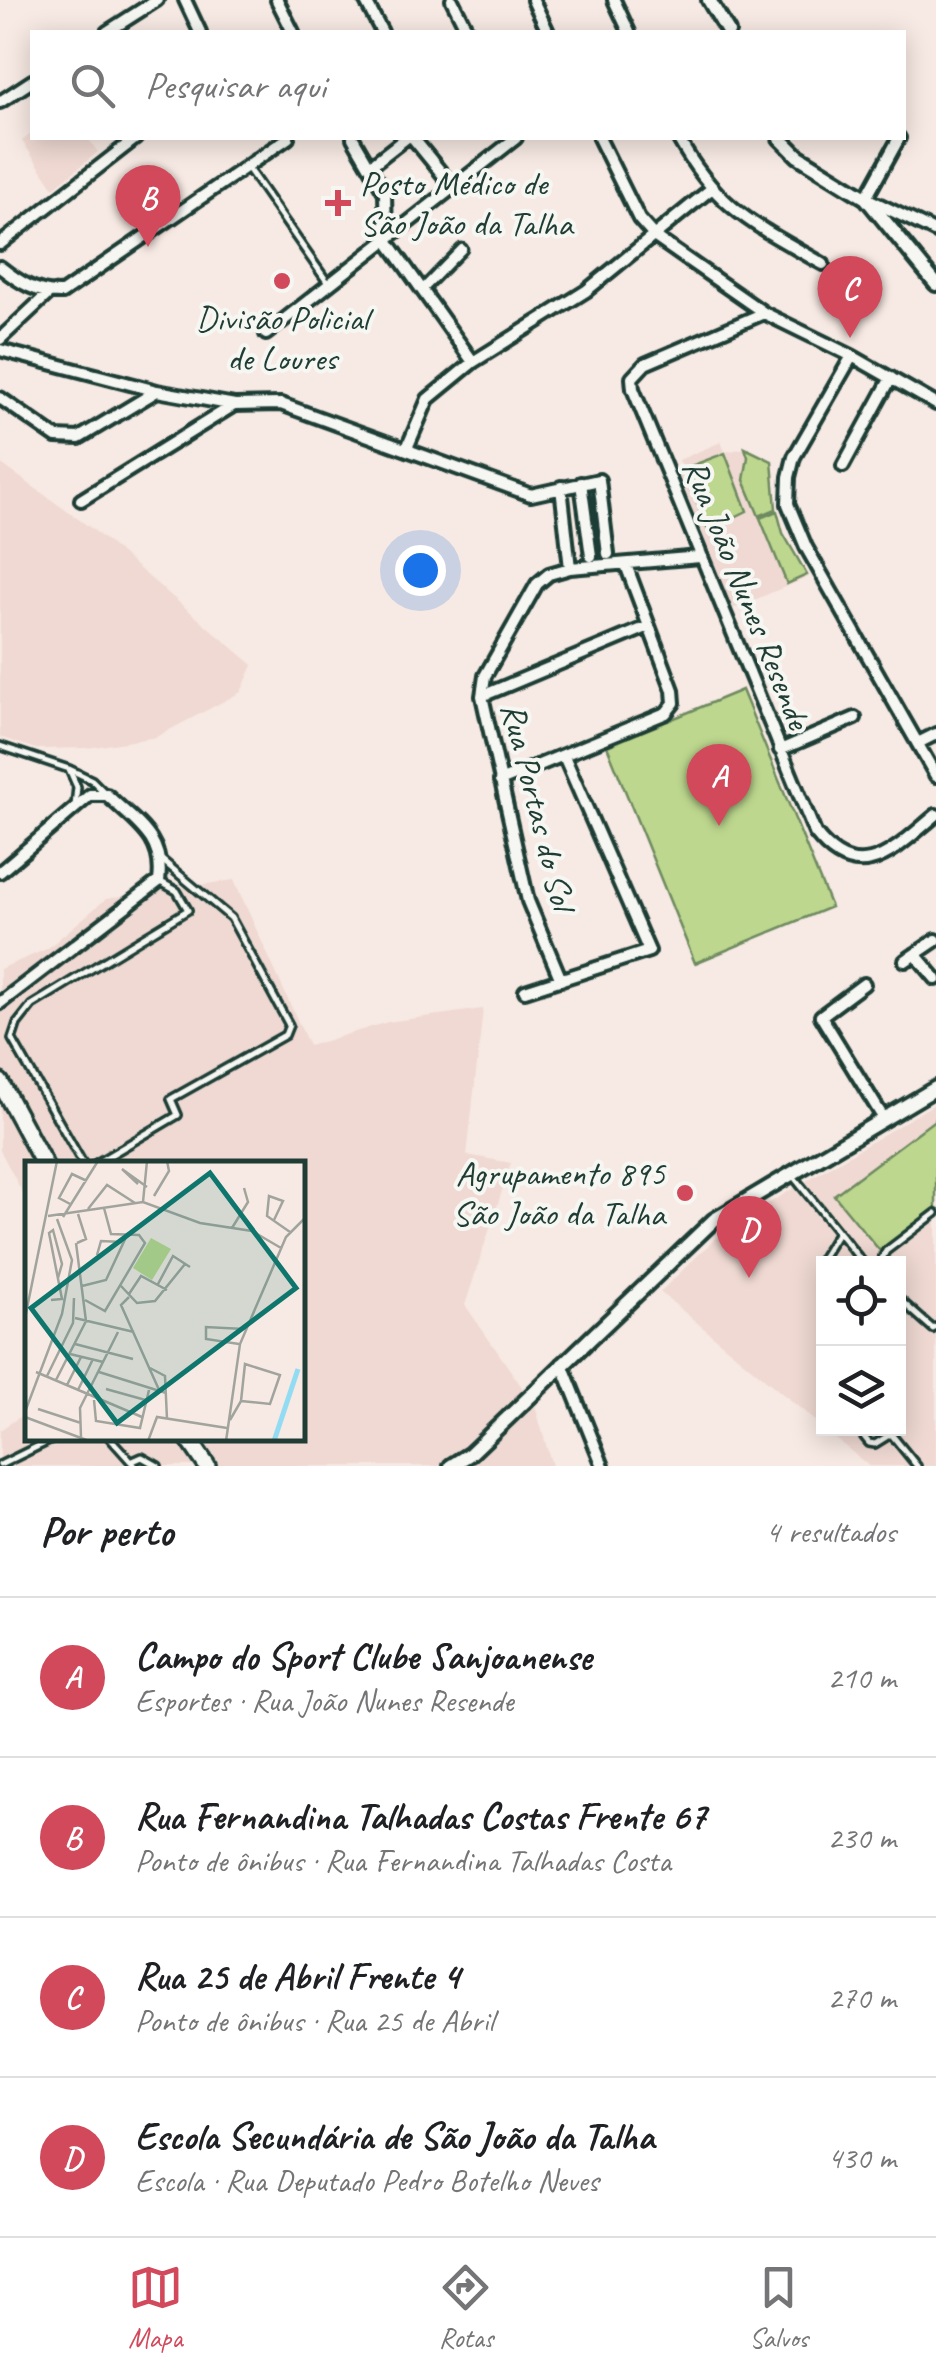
<!DOCTYPE html>
<html lang="pt">
<meta charset="utf-8">
<style>
:root{--surface:#fff;--page:#f6f6f6;--text:#202124;--muted:#757577;--line:#e0e0e0;--accent:#d1495b}
body{margin:0;font-family:Caveat,sans-serif;background:var(--page);color:var(--text)}
.controls{position:absolute;right:30px;bottom:30px;display:grid;overflow:hidden;border-radius:0px;box-shadow:0 5px 25px #0003}
.controls button{width:90px;height:90px;display:grid;place-items:center;padding:0;border:0;border-bottom:2px solid var(--line);background:var(--surface);color:var(--text);font:50px sans-serif}
.you{position:absolute;left:420px;top:570px;width:35px;height:35px;margin:-25px;border:8px solid #fff;border-radius:50%;background:#1a73e8;box-shadow:0 0 0 15px #1a73e833}
.badge{display:grid;place-items:center;width:65px;height:65px;border-radius:50%;background:var(--accent);color:#fff;font-size:32px;font-weight:700}
.pin{position:absolute;translate:-50% -82px;filter:drop-shadow(0 2px 5px #0008)}
.pin::after{content:'';position:absolute;top:52px;width:35px;height:30px;background:inherit;clip-path:polygon(0 0,100% 0,50% 100%)}
.list{margin:0;padding:0;list-style:none}
h2{display:flex;justify-content:space-between;align-items:center;height:130px;margin:0;padding:0 40px;font-size:42px}
h2 small{font-size:32px;font-weight:400;color:var(--muted)}
.list li{display:grid;grid-template-columns:65px 1fr auto;gap:30px;align-items:center;box-sizing:border-box;height:160px;padding:0 40px;border-top:2px solid var(--line)}
.list b{display:block;font-size:38px;white-space:nowrap}
.list p{margin:0;font-size:32px;white-space:nowrap;color:var(--muted)}
.list em{font-size:32px;font-style:normal;color:var(--muted)}
.icon{flex:none;width:55px;height:55px;fill:none;stroke:currentColor;stroke-width:2;stroke-linecap:round;stroke-linejoin:round}
.map{position:relative;flex:none;width:936px;height:1466px;overflow:hidden}
.search{position:absolute;background:var(--surface);box-shadow:0 5px 25px #0003;left:30px;right:30px;top:30px;height:110px;display:flex;align-items:center;gap:25px;box-sizing:border-box;padding:0 35px;border-radius:0px;color:var(--muted);font-size:38px}
.sheet{height:770px;background:var(--surface)}
nav{display:flex;justify-content:space-around;align-items:center;box-sizing:border-box;height:140px;border-top:2px solid var(--line);background:var(--surface);font-size:28px;color:var(--muted)}
nav a{display:grid;justify-items:center;gap:5px}
nav .on{color:var(--accent)}
.map>svg:first-child{display:block}
</style>
<div class="map">
<svg width="936" height="1466" viewBox="0 0 936 1466">
<rect width="100%" height="100%" fill="#f7e9e3"/>
<filter id="ink" filterUnits="userSpaceOnUse"><feTurbulence type="fractalNoise" baseFrequency=".01" numOctaves="2"/><feDisplacementMap in="SourceGraphic" scale="20" xChannelSelector="R" yChannelSelector="G"/><feConvolveMatrix kernelMatrix="1 2 1 2 8 2 1 2 1" color-interpolation-filters="sRGB"/></filter>
<g filter="url(#ink)">
<path fill="#efd9d2" d="M 32,133 L 32,138 L 88,138 L 98,152 L 54,188 L 22,141 Z
M 721,442 L 725,452 L 746,448 L 772,461 L 776,509 L 783,533 L 809,577 L 732,609 L 677,471 L 683,469 L 679,460 Z
M 0,463 L 92,529 L 253,665 L 241,692 L 156,737 L 87,748 L 36,749 L 0,737 Z
M 234,880 L 309,1046 L 388,1022 L 483,1009 L 467,1155 L 511,1163 L 465,1305 L 535,1406 L 552,1466 L 0,1466 L 0,1430 L 27,1412 L 28,1438 L 302,1438 L 302,1164 L 28,1164 L 27,1201 L 0,1150 L 0,969 L 47,949 L 106,899 Z
M 936,1103 L 936,1466 L 869,1466 L 824,1429 L 898,1428 L 898,1264 L 824,1264 L 824,1428 L 660,1292 L 714,1240 L 746,1217 Z"/>
<path fill="#bdd78e" stroke="#6e8a61" stroke-width="2.5" d="M 745,448 L 772,461 L 776,509 L 759,516 L 744,480 L 748,457 Z
M 725,453 L 747,511 L 708,530 L 683,469 Z
M 777,511 L 783,533 L 807,575 L 787,584 L 760,518 Z
M 742,690 L 831,907 L 695,963 L 607,746 Z
M 936,1119 L 936,1207 L 880,1251 L 834,1195 Z"/>
<g fill="none" stroke-linecap="round" stroke-linejoin="round">
<g stroke="#1f3d34" stroke-width="12">
<path id="service" d="M 247,167 L 328,283
M 0,746 L 69,769 L 77,787 L 75,806
M 69,769 L 92,780 L 105,793
M 83,1164 L 12,1039 L 17,1024 L 32,1005 L 188,910 L 177,891 L 159,881
M 95,1164 L 178,1115 L 171,1099 L 285,1035 L 289,1025 L 231,918 L 162,860
M 793,1176 L 864,1264
M 822,1258 L 838,1232
M 879,1264 L 886,1251 L 936,1213
M 898,1298 L 933,1329 L 936,1327
M 857,1428 L 869,1443 L 875,1444 L 891,1434 L 917,1466
M 110,1438 L 135,1466
M 133,1461 L 142,1457 L 158,1466
M 0,1465 L 55,1438"/>
</g>
<g stroke="#1f3d34" stroke-width="15">
<path id="pedestrian" d="M 422,290 L 462,249"/>
</g>
<g stroke="#1f3d34" stroke-width="18">
<path id="minor" d="M 185,0 L 200,32
M 277,0 L 293,32
M 365,0 L 382,32
M 452,0 L 468,32
M 533,0 L 548,32
M 614,0 L 629,32
M 107,32 L 157,0
M 0,102 L 32,81
M 353,138 L 385,193 L 386,239
M 413,138 L 453,187
M 599,138 L 639,219 L 655,237 L 764,313 L 852,356 L 936,404
M 678,138 C 718,210 754,224 823,264
M 899,138 L 866,198 L 936,232
M 370,166 L 406,138
M 386,239 L 473,362
M 0,244 L 136,138
M 0,267 C 19,282 37,294 62,293 L 288,138
M 764,313 L 645,364 L 632,378 L 633,389 L 815,833 C 859,890 895,849 936,815
M 266,334 L 516,138
M 0,339 L 48,294
M 0,350 L 157,391 L 235,405 L 281,404 L 531,495 L 599,480 L 608,554
M 852,356 L 794,457 L 789,477 L 788,504 L 806,547 L 936,776
M 0,398 L 56,437 L 79,438 L 157,391
M 407,448 L 428,399 L 473,362 L 586,291 L 711,189
M 843,466 L 891,378
M 581,483 L 591,556
M 561,487 L 570,568
M 81,500 L 234,405
M 482,696 L 647,627
M 918,743 L 936,734
M 780,750 L 855,718
M 500,781 L 666,713 L 674,703 L 673,690 L 626,565
M 0,872 L 90,795 L 107,795 C 136,823 165,838 159,881 L 0,1003
M 915,954 L 936,979
M 905,961 L 936,940
M 561,980 L 528,901 L 482,696 L 485,676 L 537,584 L 549,574 L 570,568 L 700,557
M 864,984 L 821,1016 L 884,1119
M 525,991 L 649,951 L 564,756
M 562,1364 L 603,1466"/>
</g>
<g stroke="#1f3d34" stroke-width="20">
<path id="tertiary" d="M 709,0 L 728,32
M 780,138 L 798,156 L 866,198 L 936,284
M 451,1466 L 470,1454 L 714,1220 L 936,1088"/>
</g>
<g stroke="#1f3d34" stroke-width="22">
<path id="primary" d="M 0,1082 L 44,1164
M 188,1438 L 207,1466"/>
</g>
<use href="#service" stroke="#f6f6f2" stroke-width="5"/>
<use href="#pedestrian" stroke="#f6f6f2" stroke-width="8"/>
<use href="#minor" stroke="#f6f6f2" stroke-width="10"/>
<use href="#tertiary" stroke="#f6f6f2" stroke-width="12"/>
<use href="#primary" stroke="#f6f6f2" stroke-width="15"/>
</g>
</g>
<g fill="#d1495b" stroke="#f6f6f2" stroke-width="4">
<path d="M333 188h10v10h10v10h-10v10h-10v-10h-10v-10h10z"/>
<circle cx="282" cy="281" r="10"/>
<circle cx="685" cy="1193" r="10"/>
</g>
<g text-anchor="middle" dominant-baseline="central" stroke-width="8" stroke-linejoin="round" paint-order="stroke">
<g font-size="35" fill="#1f3d34" stroke="#f6f6f2" text-anchor="start">
<text x="360" y="183">Posto Médico de<tspan x="360" dy="40">São João da Talha</tspan></text>
<text x="282" y="318" text-anchor="middle">Divisão Policial<tspan x="282" dy="40">de Loures</tspan></text>
<text x="665" y="1173" text-anchor="end">Agrupamento 895<tspan x="665" dy="40">São João da Talha</tspan></text>
</g>
<g font-size="35" fill="#1f3d34" stroke="#f6f6f2">
<text transform="translate(747 594) rotate(68)">Rua João Nunes Resende</text>
<text transform="translate(538 806) rotate(76)">Rua Portas do Sol</text>
</g>
</g>
<g transform="translate(25 1161)">
<rect width="280" height="280" fill="#f7e9e3"/>
<path d="M 126,77 L 146,88 L 127,119 L 108,107 Z" fill="#bdd78e"/>
<path fill="none" stroke="#92dcf3" stroke-width="5" d="M 249,280 L 273,208"/>
<path fill="none" stroke="#a1a49d" stroke-width="2.5" d="M 113,23 L 97,8 L 122,26M 129,35 L 144,10 L 142,0M 118,41 L 122,0M 47,44 L 34,37 L 47,13 L 62,20M 63,48 L 82,24 L 110,42M 23,55 L 118,41 L 175,62 L 227,70 L 256,87M 38,56 L 73,0M 249,59 L 258,40 L 244,35 L 242,55 L 265,71M 207,67 L 223,41 L 219,27M 52,82 L 61,78 L 53,53M 72,94 L 76,80 L 97,81M 133,123 L 148,95 L 165,106M 57,125 L 81,119 L 103,72M 96,125 L 112,142 L 130,140 L 160,103M 104,133 L 116,115 L 142,129M 104,136 L 96,144 L 135,231M 26,139 L 37,138 L 24,72 L 28,69 L 37,103 L 33,117M 60,139 L 80,150 L 120,82 L 114,74 L 86,73 L 79,47M 0,157 L 32,0M 50,157 L 109,171M 50,183 L 108,198M 214,183 L 181,178 L 181,166 L 219,168M 45,193 L 78,201M 125,207 L 140,215 L 142,258M 11,211 L 117,256M 74,211 L 141,232M 22,215 L 48,162 L 49,137M 31,219 L 61,160 L 51,82M 42,224 L 56,196M 81,228 L 124,240M 53,229 L 68,198M 69,239 L 71,260 L 115,267 L 124,229M 13,248 L 56,262M 0,251 L 37,153 L 47,99 L 32,58M 0,256 L 64,280M 205,259 L 216,240 L 220,203 L 255,214 L 245,243 L 216,240M 56,276 L 55,247 L 93,171M 123,280 L 132,256 L 202,267M 201,280 L 215,183 L 261,76 L 280,57"/>
<path fill="#0f766e" fill-opacity="0.15" stroke="#0f766e" stroke-width="5" d="M 185,12 L 271,127 L 92,262 L 6,147 Z"/>
<rect width="280" height="280" fill="none" stroke="#1f3d34" stroke-width="5"/>
</g>
</svg>
<div class="controls">
<button><svg class="icon" aria-label="locate" viewBox="0 0 24 24"><circle cx="12" cy="12" r="6"/><path d="M12 2v4M12 18v4M2 12h4M18 12h4"/></svg></button>
<button><svg class="icon" aria-label="layers" viewBox="0 0 24 24"><path d="M12 4l9 5-9 5-9-5zM3 14l9 5 9-5"/></svg></button>
</div>
<div class="you"></div>
<div class="pin badge" style="left:719px;top:826px">A</div>
<div class="pin badge" style="left:148px;top:247px">B</div>
<div class="pin badge" style="left:850px;top:338px">C</div>
<div class="pin badge" style="left:749px;top:1278px">D</div>
<div class="search"><svg class="icon" aria-label="search" viewBox="0 0 24 24"><circle cx="10" cy="10" r="6"/><path d="M15 15l6 6"/></svg>Pesquisar aqui</div>
</div>
<section class="sheet">
<h2>Por perto<small>4 resultados</small></h2>
<ul class="list">
<li><span class="badge">A</span><div><b>Campo do Sport Clube Sanjoanense</b><p>Esportes · Rua João Nunes Resende</p></div><em>210 m</em></li>
<li><span class="badge">B</span><div><b>Rua Fernandina Talhadas Costas Frente 67</b><p>Ponto de ônibus · Rua Fernandina Talhadas Costa</p></div><em>230 m</em></li>
<li><span class="badge">C</span><div><b>Rua 25 de Abril Frente 4</b><p>Ponto de ônibus · Rua 25 de Abril</p></div><em>270 m</em></li>
<li><span class="badge">D</span><div><b>Escola Secundária de São João da Talha</b><p>Escola · Rua Deputado Pedro Botelho Neves</p></div><em>430 m</em></li>
</ul>
</section>
<nav>
<a class="on"><svg class="icon" aria-label="map" viewBox="0 0 24 24"><path d="M3 6l6-2 6 2 6-2v14l-6 2-6-2-6 2zM9 4v14M15 6v14"/></svg>Mapa</a>
<a><svg class="icon" aria-label="directions" viewBox="0 0 24 24"><path d="M12 3l9 9-9 9-9-9zM9 14v-3h6M13 9l2 2-2 2"/></svg>Rotas</a>
<a><svg class="icon" aria-label="saved" viewBox="0 0 24 24"><path d="M7 4h10v16l-5-4-5 4z"/></svg>Salvos</a>
</nav>
